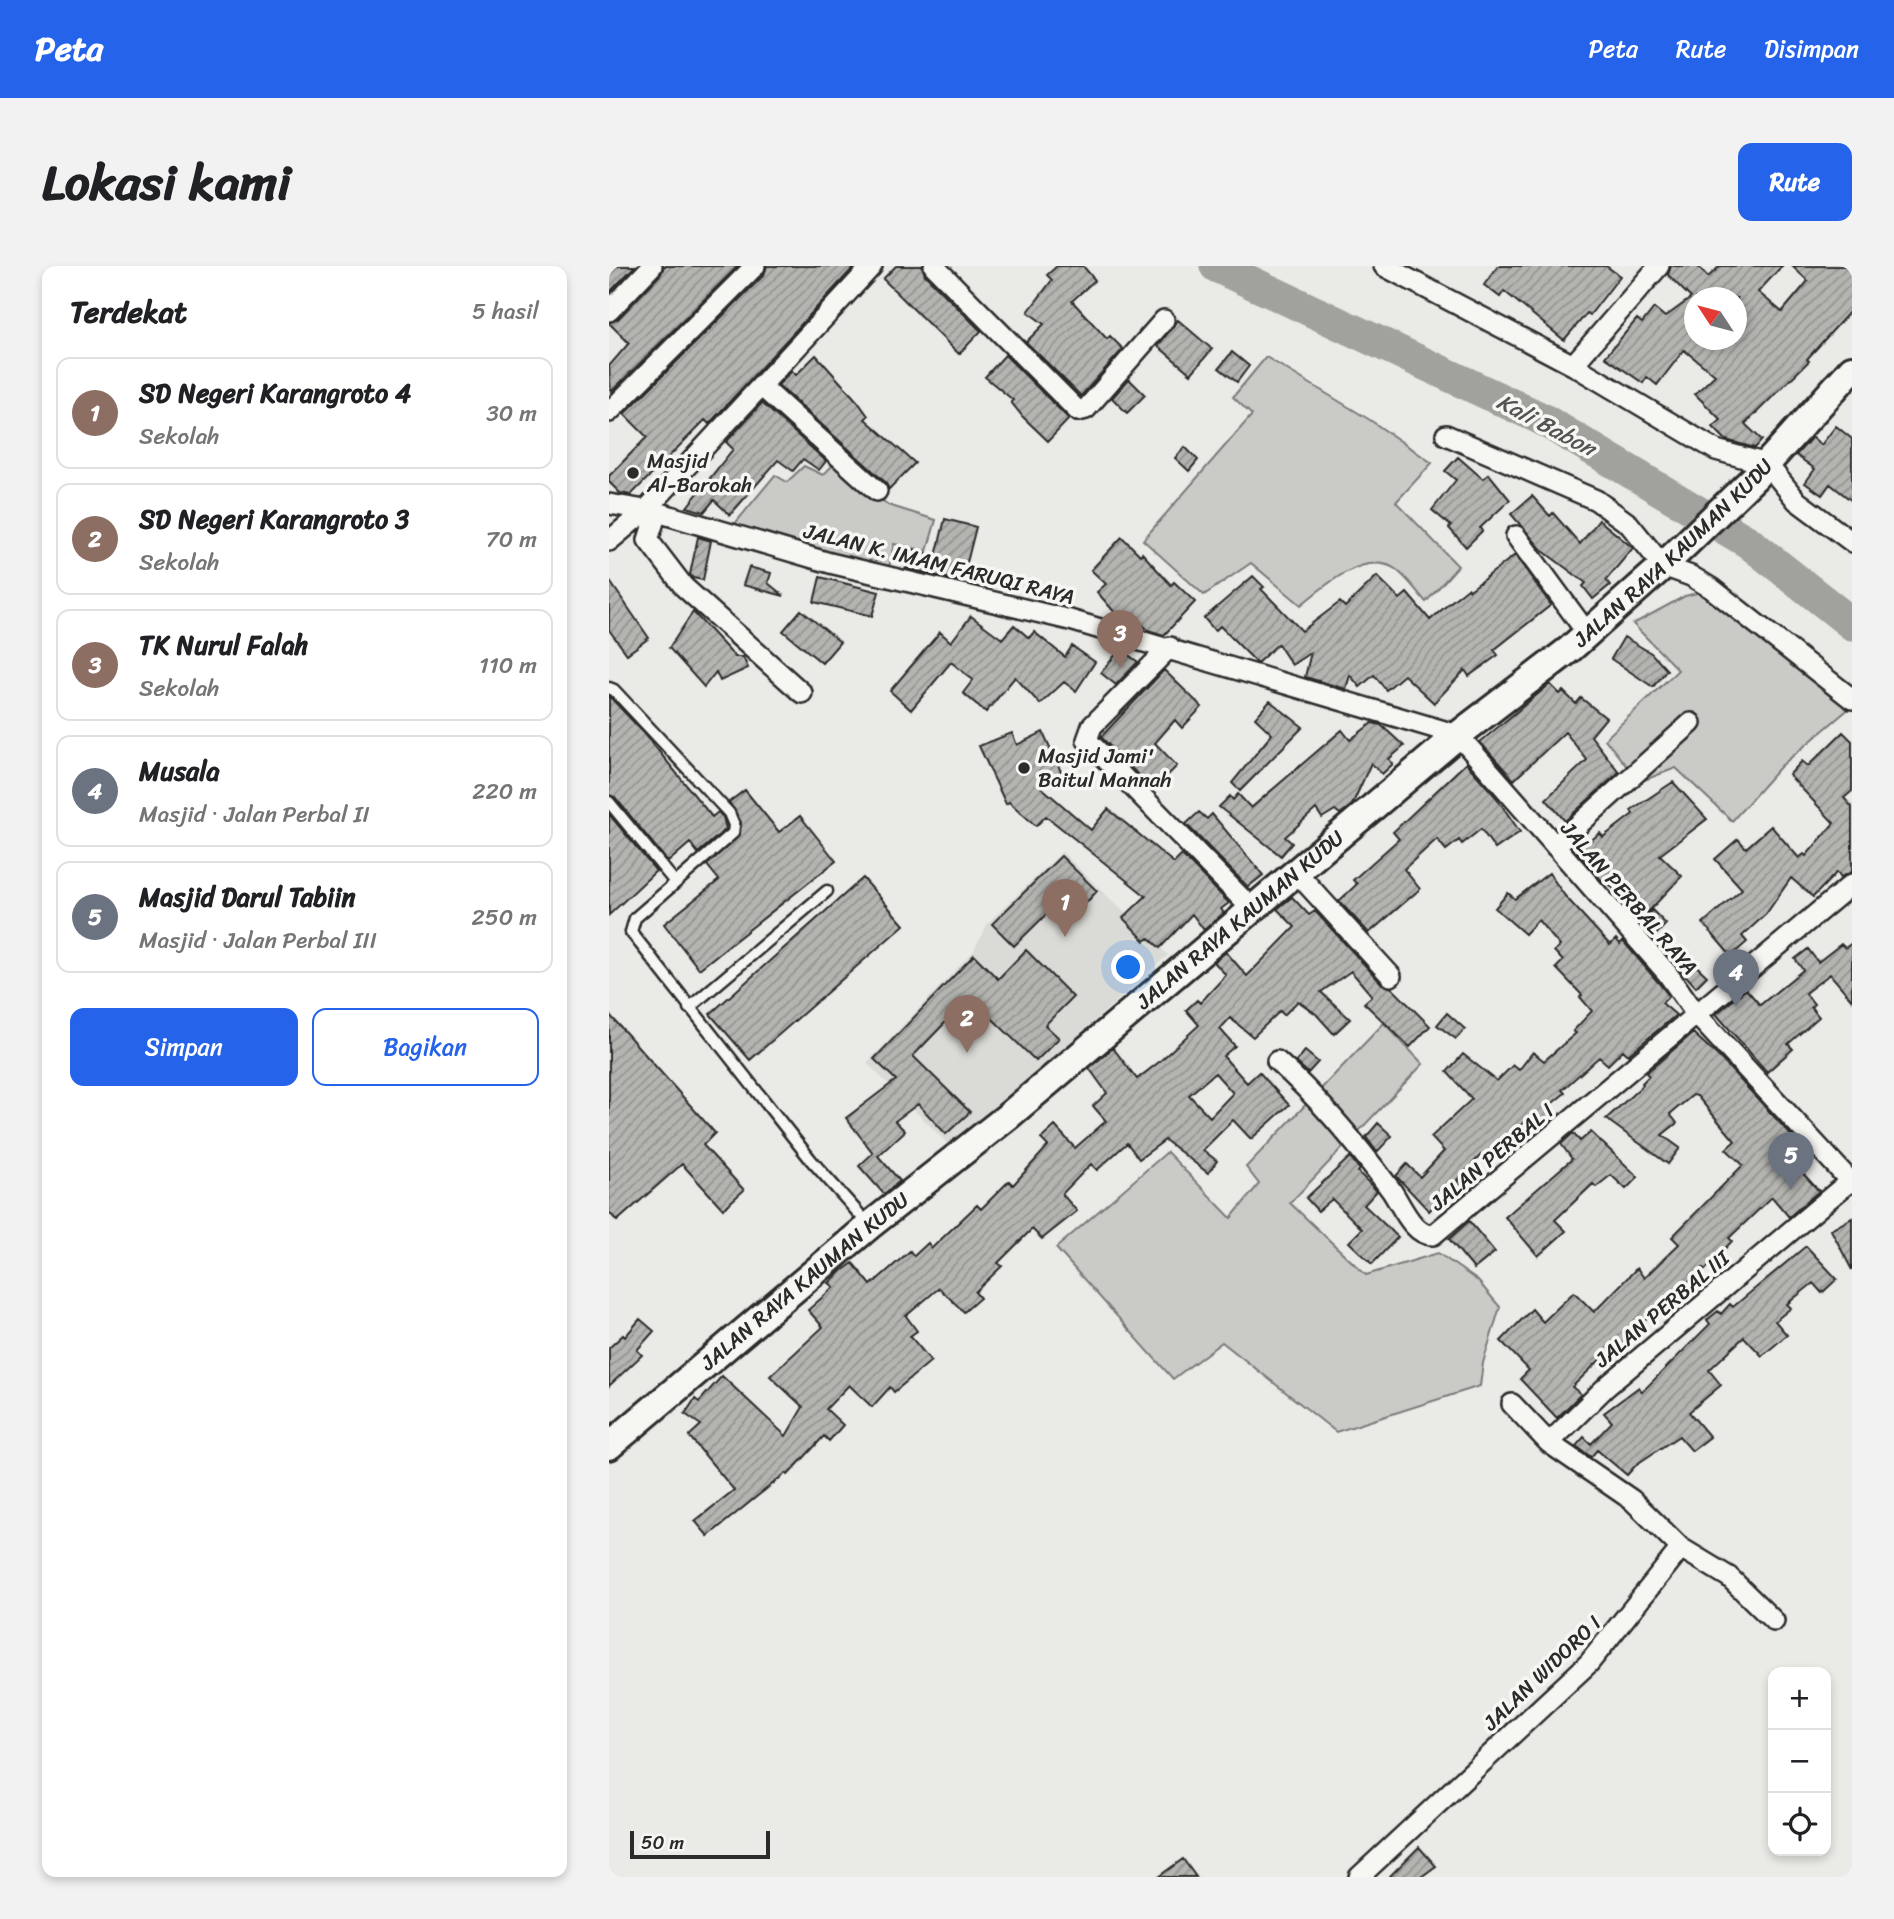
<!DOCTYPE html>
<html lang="id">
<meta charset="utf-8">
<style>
:root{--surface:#fff;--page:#f2f2f2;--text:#202124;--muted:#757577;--line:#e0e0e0;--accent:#2563eb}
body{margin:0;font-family:Sriracha,sans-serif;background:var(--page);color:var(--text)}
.controls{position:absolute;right:21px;bottom:21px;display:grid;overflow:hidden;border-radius:14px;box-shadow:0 4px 10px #0003}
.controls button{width:63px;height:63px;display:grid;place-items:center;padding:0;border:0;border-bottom:2px solid var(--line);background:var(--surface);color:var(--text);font:35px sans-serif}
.compass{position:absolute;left:1075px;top:21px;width:63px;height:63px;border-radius:50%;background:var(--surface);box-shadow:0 4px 10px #0003;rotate:306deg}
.scale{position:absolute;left:21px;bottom:18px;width:140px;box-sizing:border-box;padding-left:7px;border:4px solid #2b2b2b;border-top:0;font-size:19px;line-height:24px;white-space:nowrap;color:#2b2b2b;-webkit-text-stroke:5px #f6f6f2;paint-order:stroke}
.you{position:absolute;left:520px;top:702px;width:24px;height:24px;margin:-18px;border:5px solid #fff;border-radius:50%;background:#1a73e8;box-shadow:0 0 0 10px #1a73e833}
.badge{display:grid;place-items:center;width:46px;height:46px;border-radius:50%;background:var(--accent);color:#fff;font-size:23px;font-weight:700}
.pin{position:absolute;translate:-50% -58px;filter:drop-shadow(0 2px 4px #0008)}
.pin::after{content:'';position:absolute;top:37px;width:24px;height:21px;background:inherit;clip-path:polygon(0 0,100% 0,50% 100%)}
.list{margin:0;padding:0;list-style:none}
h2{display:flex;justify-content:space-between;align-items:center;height:91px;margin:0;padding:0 28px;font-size:30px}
h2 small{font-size:23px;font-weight:400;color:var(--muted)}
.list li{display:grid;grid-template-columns:46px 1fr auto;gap:21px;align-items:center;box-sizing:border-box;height:112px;margin:0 14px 14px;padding:0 14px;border:2px solid var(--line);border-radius:14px}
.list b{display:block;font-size:26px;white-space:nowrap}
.list p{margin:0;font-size:23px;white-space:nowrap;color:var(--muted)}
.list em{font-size:23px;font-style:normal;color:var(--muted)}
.actions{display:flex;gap:14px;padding:21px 28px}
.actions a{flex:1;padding:16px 0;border:2px solid var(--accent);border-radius:14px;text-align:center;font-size:24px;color:var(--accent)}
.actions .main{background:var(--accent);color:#fff}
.icon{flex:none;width:38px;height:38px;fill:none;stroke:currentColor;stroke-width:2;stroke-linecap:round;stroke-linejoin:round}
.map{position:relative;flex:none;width:1243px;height:1611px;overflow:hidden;border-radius:14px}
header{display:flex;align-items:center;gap:42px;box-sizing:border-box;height:98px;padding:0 35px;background:var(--accent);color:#fff}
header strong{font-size:33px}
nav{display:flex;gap:38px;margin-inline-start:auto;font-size:24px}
.intro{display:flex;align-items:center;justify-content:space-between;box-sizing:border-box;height:168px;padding:0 42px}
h1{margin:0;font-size:49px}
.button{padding:18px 32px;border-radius:14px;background:var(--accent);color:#fff;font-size:24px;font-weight:700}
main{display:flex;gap:42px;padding:0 42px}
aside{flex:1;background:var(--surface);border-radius:14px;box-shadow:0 4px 10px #0003}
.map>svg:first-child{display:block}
</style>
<header>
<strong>Peta</strong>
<nav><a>Peta</a><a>Rute</a><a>Disimpan</a></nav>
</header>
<div class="intro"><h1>Lokasi kami</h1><a class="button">Rute</a></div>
<main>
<aside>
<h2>Terdekat<small>5 hasil</small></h2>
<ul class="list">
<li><span class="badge" style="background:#8d6e63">1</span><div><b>SD Negeri Karangroto 4</b><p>Sekolah</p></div><em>30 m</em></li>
<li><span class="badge" style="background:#8d6e63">2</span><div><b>SD Negeri Karangroto 3</b><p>Sekolah</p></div><em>70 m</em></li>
<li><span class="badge" style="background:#8d6e63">3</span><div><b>TK Nurul Falah</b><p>Sekolah</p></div><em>110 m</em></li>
<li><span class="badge" style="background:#6b7280">4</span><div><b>Musala</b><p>Masjid · Jalan Perbal II</p></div><em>220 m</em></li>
<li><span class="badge" style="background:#6b7280">5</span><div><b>Masjid Darul Tabiin</b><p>Masjid · Jalan Perbal III</p></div><em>250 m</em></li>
</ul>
<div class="actions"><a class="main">Simpan</a><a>Bagikan</a></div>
</aside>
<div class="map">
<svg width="1243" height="1611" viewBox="0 0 1243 1611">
<defs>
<pattern id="building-hatch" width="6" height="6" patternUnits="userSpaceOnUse" patternTransform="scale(1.75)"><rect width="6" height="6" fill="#b4b4b1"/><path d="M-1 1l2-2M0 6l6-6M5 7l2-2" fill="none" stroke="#939390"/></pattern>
</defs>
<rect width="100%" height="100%" fill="#eaeae6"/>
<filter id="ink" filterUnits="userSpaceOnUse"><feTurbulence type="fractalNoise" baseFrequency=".0143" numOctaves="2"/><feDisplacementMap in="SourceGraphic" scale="14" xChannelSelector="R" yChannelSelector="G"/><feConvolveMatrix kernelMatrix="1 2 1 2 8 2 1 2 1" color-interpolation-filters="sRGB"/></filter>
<g filter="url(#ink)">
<path fill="#dadad6" d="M 453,586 L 559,689 L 343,882 L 258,797 L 364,686 L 379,657 Z"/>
<path fill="#cacac7" stroke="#7a7a79" stroke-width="2" d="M 657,91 L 761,154 L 823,197 L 787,236 L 849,300 L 817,336 C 808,326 795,307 783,301 C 753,286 714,321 692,339 L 642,297 L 595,329 L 534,274 L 643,149 L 624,131 Z
M 227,196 L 279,239 L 327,254 L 318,285 L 285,278 L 279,306 L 124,260 L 166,209 L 178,216 L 195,200 L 214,209 Z
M 1111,321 L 1243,421 L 1243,440 L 1172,500 L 1123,555 L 1067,502 L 1030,516 L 996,473 L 1069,404 L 1024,358 L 1076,330 Z
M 775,757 L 814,798 L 681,937 L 757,1009 L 829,987 L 869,1015 L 891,1041 L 874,1097 L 871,1120 L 727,1166 L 613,1076 L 564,1113 L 447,982 L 558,886 L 622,952 L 650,918 L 637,901 Z"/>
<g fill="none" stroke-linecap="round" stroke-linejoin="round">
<path stroke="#a1a19e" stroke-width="33" d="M 607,0 L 933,153 L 1139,276 L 1243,358"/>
</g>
<path fill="url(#building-hatch)" stroke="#2b2b2b" stroke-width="2" fill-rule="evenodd" d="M 0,0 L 26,0 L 0,27 Z
M 55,0 L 129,0 L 2,126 L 0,100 L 20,77 L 0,57 L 9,53 L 52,8 Z
M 158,0 L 246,0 L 100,158 L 96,154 L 22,229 L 11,227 L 0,216 L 0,210 L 38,171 L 15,148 L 155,9 Z
M 287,0 L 313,0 L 316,9 L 372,65 L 350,88 L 274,13 Z
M 448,0 L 474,0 L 486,14 L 463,35 L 498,73 L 501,70 L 514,83 L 472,130 L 417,76 L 435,58 L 419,46 L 443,14 L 438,9 Z
M 889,0 L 997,0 L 1011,10 L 981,49 L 978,47 L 955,74 L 895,25 L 891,31 L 875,19 Z
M 1062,0 L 1089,0 L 1099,11 L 1111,0 L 1173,0 L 1149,26 L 1173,46 L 1199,15 L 1183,0 L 1243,0 L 1243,43 L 1198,93 L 1200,95 L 1136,158 L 1153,174 L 1146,182 L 1117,174 L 1104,161 L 1112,154 L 1086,128 L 1106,109 L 1075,84 L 1048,119 L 1038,111 L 1034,117 L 996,91 L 1028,53 L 1033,57 L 1045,42 L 1056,51 L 1082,32 L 1059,9 ZM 1086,32 L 1128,32 L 1128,74 L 1086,74 Z
M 569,54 L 603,83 L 582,108 L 549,80 Z
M 623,86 L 640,100 L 628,116 L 610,102 Z
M 207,89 L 249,136 L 259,150 L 256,153 L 306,197 L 280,223 L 276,216 L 169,119 L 183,105 L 187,109 Z
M 396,89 L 460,153 L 439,175 L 414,151 L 402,136 L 404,134 L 376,111 Z
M 520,113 L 536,129 L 518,147 L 503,132 Z
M 153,137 L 217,195 L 210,204 L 194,193 L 184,205 L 169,194 L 121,249 L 105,234 L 95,246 L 78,241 L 124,183 L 117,176 Z
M 1227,160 L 1243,173 L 1243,235 L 1221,218 L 1213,229 L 1196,217 L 1206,203 L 1187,189 L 1203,171 L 1212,179 Z
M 576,181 L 589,194 L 580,205 L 566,192 Z
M 849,191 L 874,213 L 880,208 L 901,234 L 871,262 L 873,265 L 857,281 L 840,262 L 842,260 L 823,244 L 847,214 L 836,205 Z
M 923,230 L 941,250 L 944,247 L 971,278 L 990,254 L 1024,282 L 997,314 L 1001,319 L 984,333 L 974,320 L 977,317 L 934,285 L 902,248 Z
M 336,253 L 367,261 L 353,316 L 297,302 L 303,283 L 327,290 Z
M 89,271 L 102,275 L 94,314 L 84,312 L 81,308 Z
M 513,271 L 531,289 L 533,287 L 562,319 L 565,316 L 586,336 L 555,369 L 539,364 L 522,348 L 514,356 L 488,326 L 497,318 L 482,304 Z
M 906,289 L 942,339 L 885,384 L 889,389 L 860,410 L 856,404 L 825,437 L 795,409 L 777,424 L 765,409 L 751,421 L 741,409 L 737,423 L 696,411 L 702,386 L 683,399 L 669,378 L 648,397 L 611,360 L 606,365 L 595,352 L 644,310 L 655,321 L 652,323 L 693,365 L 731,336 L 736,341 L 768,310 L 791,333 L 798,327 L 821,354 L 844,334 L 859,322 L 861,324 Z
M 140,301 L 162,307 L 159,317 L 175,330 L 134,319 Z
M 211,311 L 270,326 L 263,350 L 205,336 Z
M 0,314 L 40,372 L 18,388 L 0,364 Z
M 192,344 L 231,376 L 213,397 L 174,365 Z
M 84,346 L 126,391 L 134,391 L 139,402 L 111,415 L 107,406 L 95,421 L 60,382 Z
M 362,350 L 393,373 L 405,359 L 420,372 L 425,366 L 456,391 L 463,380 L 486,396 L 467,425 L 455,416 L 431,438 L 406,411 L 377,446 L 354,427 L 364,414 L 342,396 L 302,444 L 281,425 L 331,366 L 342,376 Z
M 1015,371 L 1042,387 L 1058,404 L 1044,421 L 1002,393 Z
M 511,383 L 529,396 L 507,419 L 492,407 Z
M 555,404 L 593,441 L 573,462 L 566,454 L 546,477 L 568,500 L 544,524 L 492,471 Z
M 941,418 L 951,428 L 954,425 L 967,438 L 972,432 L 997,452 L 982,470 L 1010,506 L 956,555 L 937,533 L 978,494 L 956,466 L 905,514 L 871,476 Z
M 0,430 L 35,467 L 103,551 L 109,546 L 114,551 L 117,563 L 89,587 L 81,577 L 59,596 L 6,531 L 0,529 Z
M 661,435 L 694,461 L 631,525 L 623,517 L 663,468 L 646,452 Z
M 763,457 L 772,459 L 795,480 L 780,493 L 784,498 L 773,508 L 762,497 L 743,539 L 731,548 L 726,544 L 713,552 L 707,543 L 676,571 L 683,577 L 672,590 L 610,541 L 621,530 L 624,534 L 629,528 L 642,542 L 733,464 L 741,474 Z
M 434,466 L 454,510 L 432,521 L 482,564 L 499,543 L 565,597 L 573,589 L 620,637 L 612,643 L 615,647 L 595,664 L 583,648 L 551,682 L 540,672 L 536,675 L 514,652 L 537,630 L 437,550 L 427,560 L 400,536 L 397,538 L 370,480 L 403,467 L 408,479 Z
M 1234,466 L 1243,475 L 1243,525 L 1235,532 L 1243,541 L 1243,606 L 1232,611 L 1228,606 L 1204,631 L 1182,612 L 1157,648 L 1133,670 L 1138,676 L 1122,690 L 1094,657 L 1133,623 L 1106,593 L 1129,573 L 1137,582 L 1162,560 L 1190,592 L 1195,588 L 1197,590 L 1225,557 L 1180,509 L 1193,495 L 1199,500 Z
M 857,497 L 887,531 L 911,566 L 886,583 L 872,563 L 853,578 L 850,574 L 837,584 L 828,573 L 795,603 L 811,623 L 760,667 L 730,635 L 748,618 L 744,614 L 790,573 L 784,566 Z
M 1064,516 L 1098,553 L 1051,589 L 1073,610 L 1038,647 L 1016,626 L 1011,630 L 996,613 L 993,615 L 968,586 L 991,567 L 994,571 L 1024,548 L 1022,544 Z
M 136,524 L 170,566 L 191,550 L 227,595 L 90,703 L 55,658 L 110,614 L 98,599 L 131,569 L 132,556 L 120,536 Z
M 590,546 L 598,553 L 603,548 L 654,609 L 639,621 L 577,558 Z
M 0,548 L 47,605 L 0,649 Z
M 452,590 L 488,625 L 476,638 L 462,624 L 405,680 L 383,658 Z
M 940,607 L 956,630 L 1001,679 L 1007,673 L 1011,678 L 1014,675 L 1048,715 L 1060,730 L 1053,737 L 1067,749 L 1019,789 L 1014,784 L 999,799 L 990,791 L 953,824 L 956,827 L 940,840 L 948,849 L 931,863 L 921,851 L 876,893 L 872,889 L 848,914 L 854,920 L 844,930 L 839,926 L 820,945 L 787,910 L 798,898 L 811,911 L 835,885 L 822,871 L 863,833 L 838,806 L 854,788 L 888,815 L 904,799 L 910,804 L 924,786 L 935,795 L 967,767 L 964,765 L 983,745 L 971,731 L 973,729 L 947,702 L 954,695 L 945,685 L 951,680 L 929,654 L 916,668 L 886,642 L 899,627 L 906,633 Z
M 254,612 L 295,659 L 141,794 L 101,748 Z
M 683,631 L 700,649 L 706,645 L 773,718 L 783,722 L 821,760 L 801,781 L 755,737 L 763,730 L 742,705 L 712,726 L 741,753 L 725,768 L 707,748 L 689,735 L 675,749 L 671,745 L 644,771 L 621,752 L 611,763 L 626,780 L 614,790 L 638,817 L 650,806 L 680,839 L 642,873 L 624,854 L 594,884 L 608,895 L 599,907 L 556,874 L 530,893 L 518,877 L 488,904 L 482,898 L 453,928 L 468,945 L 433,973 L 423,963 L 389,997 L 393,1000 L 366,1026 L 371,1032 L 355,1046 L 330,1022 L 297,1050 L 308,1065 L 301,1070 L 322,1095 L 285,1126 L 281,1121 L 263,1141 L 240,1119 L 217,1143 L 234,1159 L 220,1175 L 215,1170 L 179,1209 L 177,1207 L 99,1270 L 86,1255 L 125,1224 L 80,1170 L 92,1159 L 76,1148 L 86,1133 L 90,1136 L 113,1110 L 177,1170 L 194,1141 L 161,1110 L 214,1061 L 199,1044 L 225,1021 L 220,1017 L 230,1007 L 244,997 L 262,1019 L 301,985 L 305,990 L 319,977 L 323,982 L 368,939 L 372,943 L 400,915 L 404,919 L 439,880 L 432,873 L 446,860 L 466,882 L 497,855 L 484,840 L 498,827 L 480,802 L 504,782 L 528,813 L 550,796 L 590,759 L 577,744 L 588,734 L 591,737 L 617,709 L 605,696 L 617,686 L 638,710 L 686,661 L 668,643 ZM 606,807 L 624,827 L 601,851 L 580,829 Z
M 1043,644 L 1057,658 L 1044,672 L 1031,657 Z
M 1243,677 L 1243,734 L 1221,708 L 1196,727 L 1205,738 L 1202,741 L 1210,751 L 1179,778 L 1184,783 L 1158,806 L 1107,748 L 1137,723 L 1151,739 L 1194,704 L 1186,693 L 1199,683 L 1209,696 L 1232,678 L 1236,682 Z
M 417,684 L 464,731 L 436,759 L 450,772 L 427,795 L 361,731 L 304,790 L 361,846 L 337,868 L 309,838 L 286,855 L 296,865 L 269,890 L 291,915 L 275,928 L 250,900 L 264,887 L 237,852 L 287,814 L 265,793 L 365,689 L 389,713 Z
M 1078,691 L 1098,710 L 1087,721 L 1069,701 Z
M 838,747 L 856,763 L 847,773 L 828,759 Z
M 0,748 L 106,867 L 94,879 L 135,924 L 114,943 L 73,898 L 8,955 L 0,946 Z
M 1084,767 L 1110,791 L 1192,880 L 1179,891 L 1210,925 L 1180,951 L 1163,931 L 1120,972 L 1123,975 L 1096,1004 L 1094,1002 L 1065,1031 L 1062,1028 L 1023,1067 L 1025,1070 L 1001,1090 L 998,1087 L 963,1121 L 972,1128 L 948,1152 L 911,1113 L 920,1104 L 892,1075 L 923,1043 L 934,1056 L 965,1026 L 985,1046 L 1028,1002 L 1035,1012 L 1070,978 L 1063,971 L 1134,899 L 1117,883 L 1126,875 L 1088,830 L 1084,829 L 1061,848 L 1068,857 L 1053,869 L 1071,882 L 1059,898 L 997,853 L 1034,819 L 1033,817 L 1040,810 L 1037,807 Z
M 696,785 L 709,796 L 699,807 L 687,796 Z
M 769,857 L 783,870 L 768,886 L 757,871 Z
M 982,866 L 1029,911 L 1017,923 L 1002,909 L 987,921 L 984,918 L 946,954 L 957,965 L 929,990 L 896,951 L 963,893 L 952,878 L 964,867 L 971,875 Z
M 741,891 L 751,904 L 749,906 L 768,925 L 755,939 L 789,971 L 763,998 L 740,976 L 753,963 L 723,933 L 709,945 L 697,932 Z
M 1243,952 L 1243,1004 L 1222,964 Z
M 860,955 L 886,986 L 865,1003 L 840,973 Z
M 1197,980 L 1228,1013 L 1213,1027 L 1204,1017 L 1178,1038 L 1182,1042 L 1166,1055 L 1178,1069 L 1153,1090 L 1135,1071 L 1100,1104 L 1112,1119 L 1080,1146 L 1101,1171 L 1083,1185 L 1070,1170 L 1028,1198 L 1018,1209 L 988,1184 L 982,1191 L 967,1180 L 975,1171 L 982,1178 L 1003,1156 L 995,1147 L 1030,1121 L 1033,1126 L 1101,1058 L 1098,1054 L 1109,1045 L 1112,1048 L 1121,1038 L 1124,1041 Z
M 31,1053 L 45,1065 L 28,1084 L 33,1089 L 0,1120 L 0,1082 L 14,1069 L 16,1071 Z
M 810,1581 L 827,1600 L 812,1611 L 780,1611 Z
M 574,1593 L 587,1611 L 549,1611 Z"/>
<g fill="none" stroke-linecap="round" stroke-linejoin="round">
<g stroke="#2b2b2b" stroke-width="15">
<path id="lane" d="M 0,422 L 5,424 L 120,547 L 125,559 L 124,567 L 26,652 L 22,666 L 202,894 L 260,959
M 0,536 L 65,615
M 80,742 L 218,625"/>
</g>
<g stroke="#2b2b2b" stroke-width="24">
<path id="street" d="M 325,0 L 469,145 L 477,143 L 555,54
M 775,0 L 964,99 L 1107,184 L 1158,198 L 1188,235 L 1243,276
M 0,45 L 43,0
M 964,99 L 1050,0
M 153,121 L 268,225
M 0,146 L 146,0
M 837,169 L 987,234 L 1020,258 L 1054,300 L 1082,310 L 1102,322 L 1243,433
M 0,238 L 48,246 L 221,297 L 461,354 L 849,469 L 1058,707 L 1087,748 L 1243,917
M 48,246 L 39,274 L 75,321 L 193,427
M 907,270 L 978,367
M 0,275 L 37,244 L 263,0
M 561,381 L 483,460 L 478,474 L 643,643
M 946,580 L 1082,457
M 687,606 L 782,710
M 668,795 C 712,834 748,878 782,924 C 792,938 804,970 824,969 L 1243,618
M 903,1138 L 940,1177 L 997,1121 L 1241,915
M 1072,1282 L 1120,1311 L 1165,1355
M 750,1611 L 980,1397 L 1072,1282 L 1023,1234 L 940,1177"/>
</g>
<g stroke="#2b2b2b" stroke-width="32">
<g id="secondary">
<path id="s1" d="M 0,1180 L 260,960 L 398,851 L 849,469 L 961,383 L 1054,300 L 1146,211 L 1243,103"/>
</g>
</g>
<use href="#lane" stroke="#f6f6f2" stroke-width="10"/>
<use href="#street" stroke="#f6f6f2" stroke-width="19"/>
<use href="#secondary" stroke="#f6f6f2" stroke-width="26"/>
</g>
</g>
<g fill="#2b2b2b" stroke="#f6f6f2" stroke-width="2.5">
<circle cx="24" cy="207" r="7"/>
<circle cx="415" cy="502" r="7"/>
</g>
<g text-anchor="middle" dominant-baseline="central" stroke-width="7" stroke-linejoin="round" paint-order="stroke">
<g font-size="21" fill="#2b2b2b" stroke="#f6f6f2" text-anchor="start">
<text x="38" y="195">Masjid<tspan x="38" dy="24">Al-Barokah</tspan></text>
<text x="429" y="490">Masjid Jami'<tspan x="429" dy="24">Baitul Mannah</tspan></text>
</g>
<g font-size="21" fill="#2b2b2b" stroke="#f6f6f2">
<text stroke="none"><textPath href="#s1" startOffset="1390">JALAN RAYA KAUMAN KUDU</textPath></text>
<text transform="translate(330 298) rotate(14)">JALAN K. IMAM FARUQI RAYA</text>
<text transform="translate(1020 632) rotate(49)">JALAN PERBAL RAYA</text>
<text stroke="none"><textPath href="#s1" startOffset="822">JALAN RAYA KAUMAN KUDU</textPath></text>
<text transform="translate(883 891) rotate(-40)">JALAN PERBAL I</text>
<text stroke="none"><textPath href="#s1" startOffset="256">JALAN RAYA KAUMAN KUDU</textPath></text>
<text transform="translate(1053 1043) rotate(-40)">JALAN PERBAL III</text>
<text transform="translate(933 1407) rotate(-44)">JALAN WIDORO I</text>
</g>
<g font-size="23" font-style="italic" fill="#545453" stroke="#f6f6f2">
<text transform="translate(937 159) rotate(28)">Kali Babon</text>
</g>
</g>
</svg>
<div class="controls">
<button>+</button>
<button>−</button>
<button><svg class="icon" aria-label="locate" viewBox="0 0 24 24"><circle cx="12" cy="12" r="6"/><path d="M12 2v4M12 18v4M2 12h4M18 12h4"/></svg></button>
</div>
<svg class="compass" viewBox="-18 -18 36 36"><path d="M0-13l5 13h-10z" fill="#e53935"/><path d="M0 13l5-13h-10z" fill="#757577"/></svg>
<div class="scale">50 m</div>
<div class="you"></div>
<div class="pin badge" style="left:456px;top:671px;background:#8d6e63">1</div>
<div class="pin badge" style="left:358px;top:787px;background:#8d6e63">2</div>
<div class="pin badge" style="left:511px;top:402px;background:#8d6e63">3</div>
<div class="pin badge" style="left:1127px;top:741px;background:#6b7280">4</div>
<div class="pin badge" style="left:1182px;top:924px;background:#6b7280">5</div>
</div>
</main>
